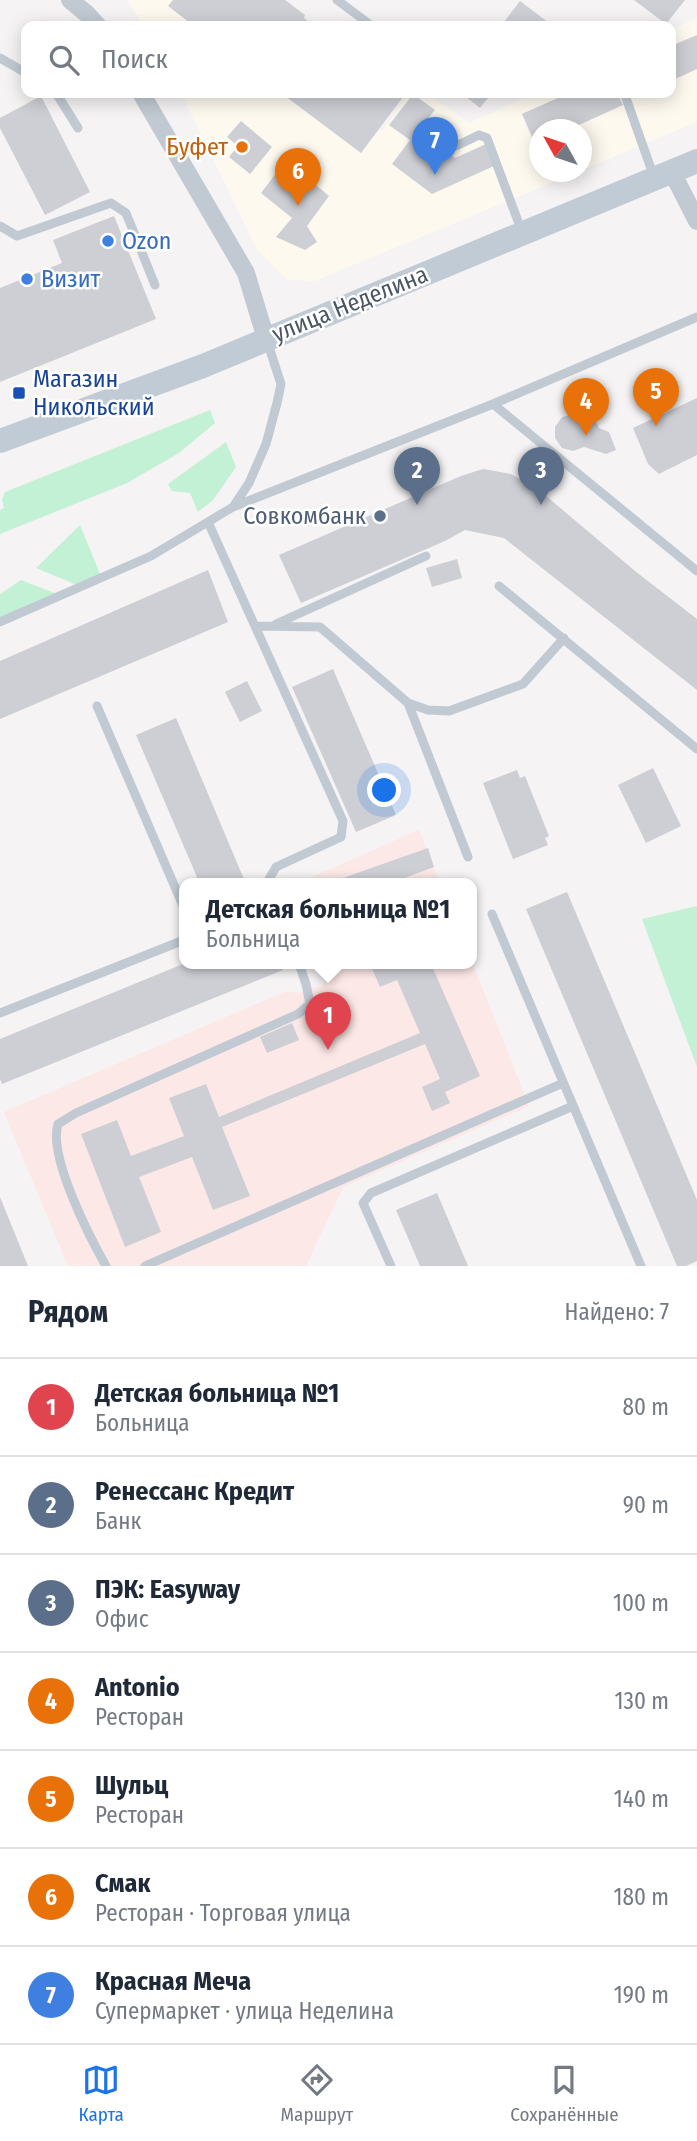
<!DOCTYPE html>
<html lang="ru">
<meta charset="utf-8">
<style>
:root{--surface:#fff;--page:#f6f6f7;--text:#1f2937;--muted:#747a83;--line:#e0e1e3;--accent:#1a73e8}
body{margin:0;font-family:"Fira Sans Condensed",sans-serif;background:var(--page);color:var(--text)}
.compass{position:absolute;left:529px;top:119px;width:63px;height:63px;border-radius:50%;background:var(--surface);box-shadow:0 4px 18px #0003;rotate:310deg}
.you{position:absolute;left:385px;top:791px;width:24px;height:24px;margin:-18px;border:5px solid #fff;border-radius:50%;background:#1a73e8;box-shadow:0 0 0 10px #1a73e833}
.badge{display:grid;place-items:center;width:46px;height:46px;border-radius:50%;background:var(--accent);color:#fff;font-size:23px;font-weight:700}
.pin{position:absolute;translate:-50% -58px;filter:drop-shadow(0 2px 4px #0008)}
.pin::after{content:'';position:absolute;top:37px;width:24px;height:21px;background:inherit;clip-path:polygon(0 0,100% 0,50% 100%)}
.popup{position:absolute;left:179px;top:878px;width:298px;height:91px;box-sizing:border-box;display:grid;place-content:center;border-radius:14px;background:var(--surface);filter:drop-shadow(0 2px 5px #0005);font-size:23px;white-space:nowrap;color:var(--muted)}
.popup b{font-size:26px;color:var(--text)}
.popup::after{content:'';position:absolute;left:50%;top:100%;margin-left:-14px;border:14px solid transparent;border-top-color:var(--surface)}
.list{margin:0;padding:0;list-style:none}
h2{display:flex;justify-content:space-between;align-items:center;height:91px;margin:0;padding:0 28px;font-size:30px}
h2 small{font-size:23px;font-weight:400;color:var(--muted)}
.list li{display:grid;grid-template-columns:46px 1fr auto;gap:21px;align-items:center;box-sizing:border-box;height:98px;padding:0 28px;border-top:2px solid var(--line)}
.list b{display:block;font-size:26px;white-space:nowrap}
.list p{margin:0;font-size:23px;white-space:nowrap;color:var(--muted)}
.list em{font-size:23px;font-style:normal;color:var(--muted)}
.icon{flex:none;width:38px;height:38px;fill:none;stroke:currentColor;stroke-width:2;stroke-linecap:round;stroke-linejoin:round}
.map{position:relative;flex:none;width:697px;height:1266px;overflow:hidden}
.search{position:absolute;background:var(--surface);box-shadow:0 4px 18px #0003;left:21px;right:21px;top:21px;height:77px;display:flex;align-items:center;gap:18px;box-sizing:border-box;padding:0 24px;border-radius:14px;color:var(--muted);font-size:26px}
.sheet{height:777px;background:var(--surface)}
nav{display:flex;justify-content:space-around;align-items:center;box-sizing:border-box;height:98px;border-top:2px solid var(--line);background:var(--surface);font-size:19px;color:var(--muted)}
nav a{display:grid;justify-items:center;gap:4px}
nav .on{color:var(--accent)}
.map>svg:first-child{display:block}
</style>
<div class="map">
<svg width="697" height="1266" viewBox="0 0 697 1266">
<rect width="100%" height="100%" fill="#f5f3f3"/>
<path fill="#fdf9ef" d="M 128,0 L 211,0 L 245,26 L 143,26 Z
M 697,18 L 697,122 L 582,170 L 582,130 L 540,130 L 540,172 L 578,172 L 315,281 L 287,280 L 257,250 L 181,93 L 332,93 L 382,131 L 410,93 L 427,93 L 469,123 L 535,93 L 671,93 L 671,30 Z"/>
<path fill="#fce8e6" d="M 419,830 L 440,884 L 296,884 Z
M 472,962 L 529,1106 L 343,1187 L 306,1266 L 68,1266 L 4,1112 L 287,991 L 299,993 L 320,986 L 336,972 L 333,964 L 472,964 Z"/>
<path fill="#c3f1d5" d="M 210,410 L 215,423 L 179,453 L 127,483 L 0,534 L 0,510 L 4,508 L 2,500 L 5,492 Z
M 226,442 L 236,467 L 213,500 L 198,512 L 190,493 L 172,491 L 168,484 Z
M 80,525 L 100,574 L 77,585 L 36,568 Z
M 21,580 L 57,594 L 0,619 L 0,594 Z
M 697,906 L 697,1067 L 642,919 Z"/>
<path fill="#cdcfd5" d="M 173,0 L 285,0 L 305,15 L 304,18 L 314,26 L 316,23 L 320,26 L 194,26 L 168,6 Z
M 634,0 L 685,0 L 666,24 Z
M 520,1 L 553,26 L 501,26 Z
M 697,35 L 697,69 L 671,81 L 671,46 Z
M 281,93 L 406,93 L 361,153 Z
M 461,93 L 492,93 L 480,108 Z
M 569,93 L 617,93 L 623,105 L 568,130 L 540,130 L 540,142 L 535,144 L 522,114 Z
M 413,94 L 435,110 L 419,130 L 455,158 L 486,144 L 494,166 L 432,194 L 392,164 L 410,140 L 389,125 Z
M 41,96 L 90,192 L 45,215 L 0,128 L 0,118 Z
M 241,121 L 272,147 L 250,174 L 229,157 L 238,146 L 227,137 Z
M 286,160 L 329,196 L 307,226 L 317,242 L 305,250 L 276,237 L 292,218 L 261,193 Z
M 114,216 L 156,319 L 0,382 L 0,288 L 62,263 L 53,240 Z
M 697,398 L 697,455 L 659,474 L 648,464 L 633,428 Z
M 574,414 L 589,418 L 596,422 L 599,428 L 609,432 L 616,450 L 606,454 L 584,447 L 573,451 L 562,448 L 555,438 L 555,427 L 562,417 Z
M 483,469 L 511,474 L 539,490 L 635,571 L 697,619 L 697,690 L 504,538 L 465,530 L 445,541 L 301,603 L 279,555 L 461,476 Z
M 457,559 L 462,578 L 432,587 L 426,568 Z
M 208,570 L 228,622 L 0,719 L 0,661 Z
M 333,669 L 396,815 L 356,832 L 292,687 Z
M 247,681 L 262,711 L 240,722 L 225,692 Z
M 176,718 L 246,884 L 200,884 L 136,735 Z
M 653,768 L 681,826 L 646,843 L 618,785 Z
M 517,770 L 520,778 L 525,776 L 549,836 L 545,838 L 548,845 L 513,859 L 483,783 Z
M 428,848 L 434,867 L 396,881 L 397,884 L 326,884 Z
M 567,892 L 697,1200 L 697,1261 L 686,1266 L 677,1266 L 526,909 Z
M 183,964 L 280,964 L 283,970 L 2,1084 L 0,1079 L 0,1039 Z
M 370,964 L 431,964 L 480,1076 L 445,1092 L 450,1103 L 432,1111 L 422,1087 L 440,1079 L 425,1044 L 222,1127 L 250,1196 L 213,1210 L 192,1157 L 139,1177 L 161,1232 L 125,1247 L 81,1134 L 117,1120 L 131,1156 L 184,1136 L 169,1098 L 206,1084 L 219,1117 L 420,1033 L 397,980 L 380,987 Z
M 292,1023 L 299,1040 L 267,1053 L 260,1037 Z
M 437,1193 L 468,1266 L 420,1266 L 396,1210 Z
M 0,1197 L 28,1266 L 0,1266 Z"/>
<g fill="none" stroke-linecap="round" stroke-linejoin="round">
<path stroke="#c1cad2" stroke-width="9" d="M 337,0 L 368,23
M 0,58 L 26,73
M 53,93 L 58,96 L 78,128
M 626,98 L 654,177
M 429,126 L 456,146 L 479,135 L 487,138 L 522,232
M 0,226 L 17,236 L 111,203 L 126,213 L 155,285
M 493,404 L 697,571
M 233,507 L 493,404 L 697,317
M 208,522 L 343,821 L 341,837 L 276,867 L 269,879 L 270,884
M 499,586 L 697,749
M 0,622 L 151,556 L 233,507 L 249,483 L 266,444 L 277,403 L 281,384 L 267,341
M 276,624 L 426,556
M 257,626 L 320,627 L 408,703 L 428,710 L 449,711 L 523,684 L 564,638
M 408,703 L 468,857
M 97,706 L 184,908
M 492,914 L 641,1266
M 0,1013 L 184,940
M 106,1266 C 89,1236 48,1156 58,1124 L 76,1113 L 298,1014 L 310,1004 L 306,984 L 299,964
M 145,1266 L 563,1083
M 391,1266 L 363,1203 L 371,1193 L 573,1106"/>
<path stroke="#c1cad2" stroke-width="18" d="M 70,0 L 87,14 L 98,26
M 141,93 L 246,273 L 266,339
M 672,172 L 697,221"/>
<path stroke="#c1cbd6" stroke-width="24" d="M 0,441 L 203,366 L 697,161"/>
</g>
<circle fill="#e8710a" stroke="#fff" stroke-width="2.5" cx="242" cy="147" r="7"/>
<g fill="#3f7fe0" stroke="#fff" stroke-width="2.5">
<circle cx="108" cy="241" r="7"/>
<circle cx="27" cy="279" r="7"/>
</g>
<rect fill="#1a4fb4" stroke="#fff" stroke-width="2.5" x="12" y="386" width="14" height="14" rx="3.5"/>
<circle fill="#5c6f8a" stroke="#fff" stroke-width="2.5" cx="380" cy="516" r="7"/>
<g text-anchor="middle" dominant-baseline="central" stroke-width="5" stroke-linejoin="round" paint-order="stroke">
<g font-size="24" fill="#c56008" stroke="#fff" text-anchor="end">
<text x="228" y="147">Буфет</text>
</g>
<g font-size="24" fill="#366cbe" stroke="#fff" text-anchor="start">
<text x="122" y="241">Ozon</text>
<text x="41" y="279">Визит</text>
</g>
<g font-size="24" fill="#4a5661" stroke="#fff">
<text transform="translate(350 304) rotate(-22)">улица Неделина</text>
</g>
<g font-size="24" fill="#164399" stroke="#fff" text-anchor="start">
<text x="33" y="379">Магазин<tspan x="33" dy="28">Никольский</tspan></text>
</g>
<g font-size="24" fill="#4e5e75" stroke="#fff" text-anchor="end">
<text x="366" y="516">Совкомбанк</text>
</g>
</g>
</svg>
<svg class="compass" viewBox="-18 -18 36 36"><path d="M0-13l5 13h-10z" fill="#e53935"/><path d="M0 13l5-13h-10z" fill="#747a83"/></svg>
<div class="you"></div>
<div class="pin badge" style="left:328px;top:1050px;background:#e0444e">1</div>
<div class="popup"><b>Детская больница №1</b>Больница</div>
<div class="pin badge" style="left:417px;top:505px;background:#5c6f8a">2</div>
<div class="pin badge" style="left:541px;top:505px;background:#5c6f8a">3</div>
<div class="pin badge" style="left:586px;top:436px;background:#e8710a">4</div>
<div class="pin badge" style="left:656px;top:426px;background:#e8710a">5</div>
<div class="pin badge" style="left:298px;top:206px;background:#e8710a">6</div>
<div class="pin badge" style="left:435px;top:175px;background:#3f7fe0">7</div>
<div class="search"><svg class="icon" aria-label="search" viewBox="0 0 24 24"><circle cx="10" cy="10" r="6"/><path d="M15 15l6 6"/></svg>Поиск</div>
</div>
<section class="sheet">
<h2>Рядом<small>Найдено: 7</small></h2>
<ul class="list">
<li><span class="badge" style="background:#e0444e">1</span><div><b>Детская больница №1</b><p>Больница</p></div><em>80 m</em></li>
<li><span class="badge" style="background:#5c6f8a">2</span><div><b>Ренессанс Кредит</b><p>Банк</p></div><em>90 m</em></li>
<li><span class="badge" style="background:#5c6f8a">3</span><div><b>ПЭК: Easyway</b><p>Офис</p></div><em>100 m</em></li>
<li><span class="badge" style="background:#e8710a">4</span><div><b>Antonio</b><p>Ресторан</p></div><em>130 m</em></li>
<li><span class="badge" style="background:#e8710a">5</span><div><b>Шульц</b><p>Ресторан</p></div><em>140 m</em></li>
<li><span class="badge" style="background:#e8710a">6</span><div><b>Смак</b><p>Ресторан · Торговая улица</p></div><em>180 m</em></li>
<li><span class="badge" style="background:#3f7fe0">7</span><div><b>Красная Меча</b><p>Супермаркет · улица Неделина</p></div><em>190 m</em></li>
</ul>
</section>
<nav>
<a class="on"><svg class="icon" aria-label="map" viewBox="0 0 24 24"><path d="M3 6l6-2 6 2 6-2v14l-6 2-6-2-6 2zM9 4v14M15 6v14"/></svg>Карта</a>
<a><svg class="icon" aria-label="directions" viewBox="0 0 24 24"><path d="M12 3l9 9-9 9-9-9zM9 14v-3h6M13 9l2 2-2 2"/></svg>Маршрут</a>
<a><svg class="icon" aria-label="saved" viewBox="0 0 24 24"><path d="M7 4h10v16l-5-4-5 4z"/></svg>Сохранённые</a>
</nav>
